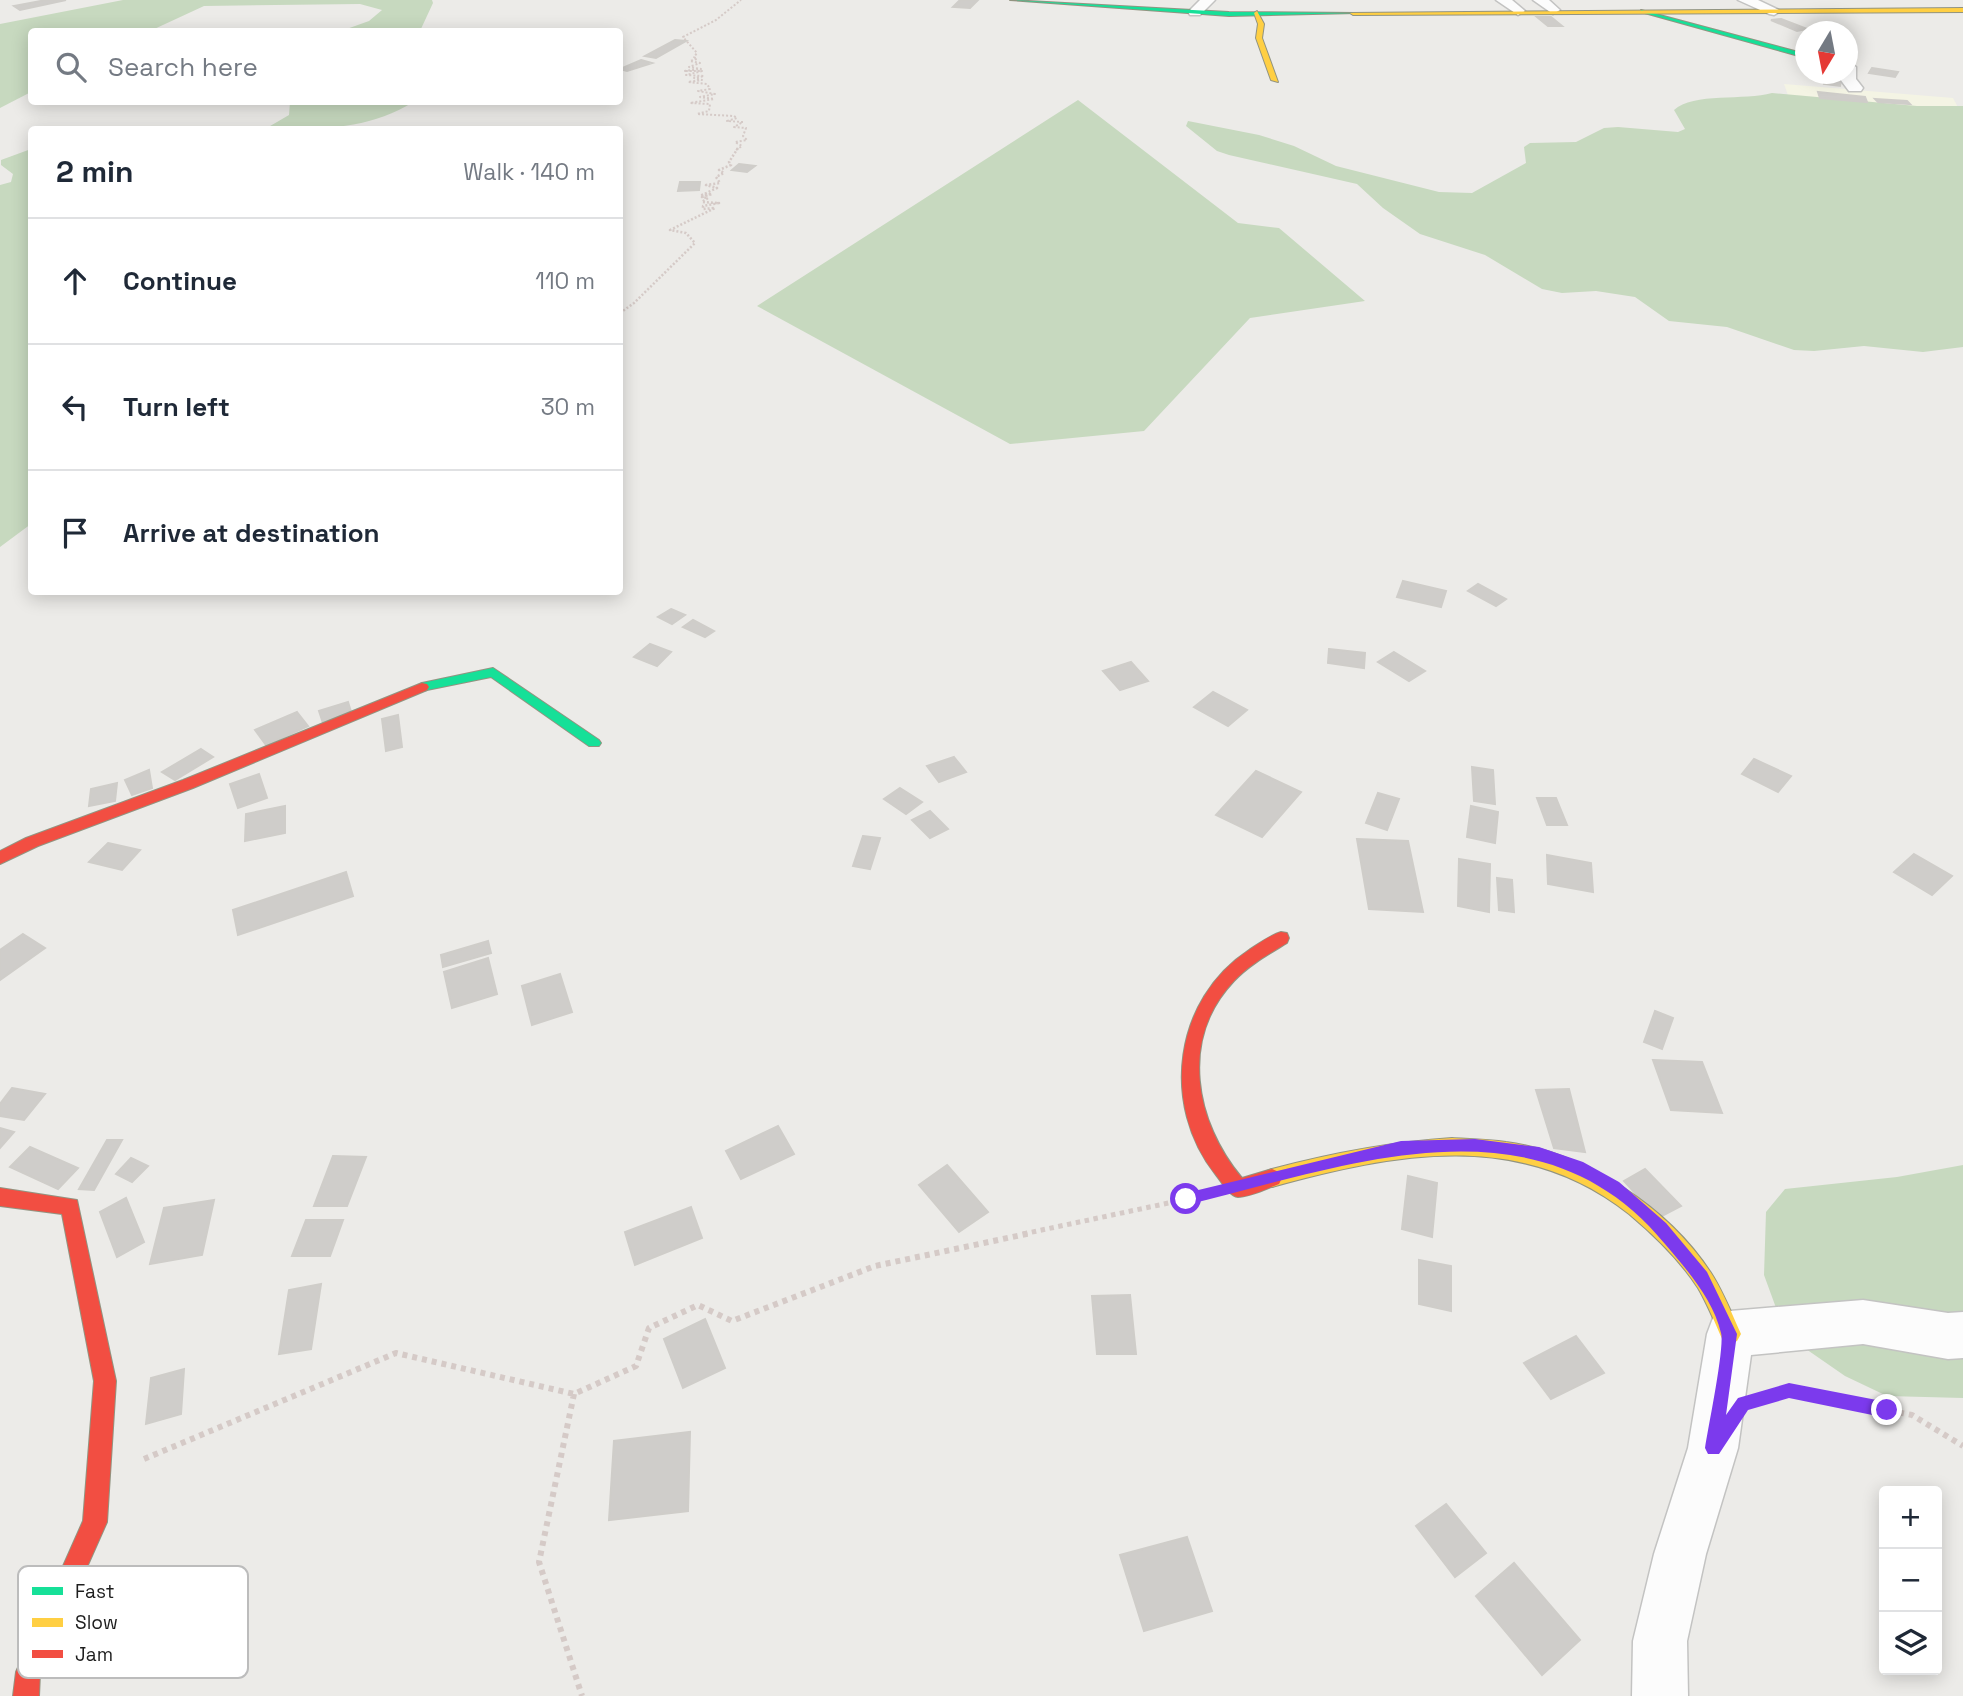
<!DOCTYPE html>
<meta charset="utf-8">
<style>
:root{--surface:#fff;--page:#f6f6f7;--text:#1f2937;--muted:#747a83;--line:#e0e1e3}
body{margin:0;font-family:"Space Grotesk",sans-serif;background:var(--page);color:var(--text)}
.controls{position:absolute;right:21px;bottom:21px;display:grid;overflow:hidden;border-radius:7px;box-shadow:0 4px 18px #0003}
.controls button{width:63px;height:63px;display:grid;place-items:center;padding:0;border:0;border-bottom:2px solid var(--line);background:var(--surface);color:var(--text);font:35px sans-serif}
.compass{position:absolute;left:1795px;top:21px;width:63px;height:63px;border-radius:50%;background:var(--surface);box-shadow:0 4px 18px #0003;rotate:190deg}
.stop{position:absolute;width:21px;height:21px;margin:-16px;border:5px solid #7c3aed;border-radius:50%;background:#fff}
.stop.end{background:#7c3aed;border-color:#fff;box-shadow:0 2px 7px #0008}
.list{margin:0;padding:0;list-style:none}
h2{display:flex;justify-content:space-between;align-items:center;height:91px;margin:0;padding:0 28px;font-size:30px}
h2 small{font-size:23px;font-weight:400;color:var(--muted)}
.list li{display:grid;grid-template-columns:46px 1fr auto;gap:21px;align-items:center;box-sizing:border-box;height:126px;padding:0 28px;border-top:2px solid var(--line)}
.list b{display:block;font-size:26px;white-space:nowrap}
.list em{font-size:23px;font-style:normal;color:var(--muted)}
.icon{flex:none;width:38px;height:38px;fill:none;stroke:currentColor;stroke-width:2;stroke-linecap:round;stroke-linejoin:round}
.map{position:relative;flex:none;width:1963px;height:1696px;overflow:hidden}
.search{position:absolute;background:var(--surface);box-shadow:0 4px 18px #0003;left:28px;top:28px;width:595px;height:77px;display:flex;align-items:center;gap:18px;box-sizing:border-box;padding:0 24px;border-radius:7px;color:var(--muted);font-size:26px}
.panel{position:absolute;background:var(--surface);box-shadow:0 4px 18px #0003;left:28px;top:126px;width:595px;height:469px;border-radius:7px}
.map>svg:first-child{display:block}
</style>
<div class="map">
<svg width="1963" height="1696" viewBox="0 0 1963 1696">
<rect width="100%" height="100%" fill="#ecebe8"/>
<path fill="#f4f4e4" d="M 1784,84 L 1953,98 L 1961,113 L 1789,98 Z"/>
<path fill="#c7d9bf" d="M 123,0 L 432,0 L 433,3 L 420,31 L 341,31 L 369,21 L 382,10 L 360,4 L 204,6 L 150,31 L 32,32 L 31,92 L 0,108 L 0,24 Z
M 1772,93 L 1917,106 L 1963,106 L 1963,347 L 1923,352 L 1864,346 L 1814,351 L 1794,350 L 1727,327 L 1669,321 L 1635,297 L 1596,291 L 1562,293 L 1542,289 L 1485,255 L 1420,234 L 1383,208 L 1357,184 L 1229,155 L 1217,151 L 1186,126 L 1188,121 L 1259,135 L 1294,146 L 1336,166 L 1439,192 L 1472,193 L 1526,163 L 1524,147 L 1530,143 L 1576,142 L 1604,128 L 1618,127 L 1678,132 L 1685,129 L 1674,110 C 1693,92 1745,101 1772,93 Z
M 1078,100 L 1238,223 L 1279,228 L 1365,301 L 1250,318 L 1144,431 L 1010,444 L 757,306 Z
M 290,102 L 413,102 C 369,130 316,130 265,129 L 289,115 Z
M 31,149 L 31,524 L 0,547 L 0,185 L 11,182 L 13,174 L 1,165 L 1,160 Z
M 1963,1165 L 1963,1398 L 1887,1396 L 1845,1376 L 1806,1349 L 1779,1316 L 1764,1275 L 1766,1212 L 1785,1189 L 1897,1177 Z"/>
<path fill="#cfcdca" stroke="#cfcdc9" stroke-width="2" d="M 46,0 L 66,0 L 20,10 L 14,6 Z
M 960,0 L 978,0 L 970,8 L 953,7 Z
M 1537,17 L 1551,17 L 1562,26 L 1548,26 Z
M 1781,19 L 1807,29 L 1797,31 L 1771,20 Z
M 675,40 L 686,41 L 656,58 L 645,56 Z
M 641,60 L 652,63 L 627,71 L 620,69 Z
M 1872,68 L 1898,72 L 1895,77 L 1869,73 Z
M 1826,74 L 1842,76 L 1840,86 L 1824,84 Z
M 1818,92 L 1865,97 L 1867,102 L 1820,98 Z
M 1875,99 L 1907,101 L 1910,104 L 1878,102 Z
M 739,164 L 755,166 L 747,172 L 732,170 Z
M 680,182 L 700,182 L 699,190 L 678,191 Z
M 1403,581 L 1446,591 L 1441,607 L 1397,597 Z
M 1478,584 L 1506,599 L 1496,606 L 1468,591 Z
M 671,609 L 685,615 L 672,624 L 658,617 Z
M 693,620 L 714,631 L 705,637 L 683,627 Z
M 650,644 L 671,652 L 657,666 L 634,657 Z
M 1329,649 L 1365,653 L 1364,668 L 1328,663 Z
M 1394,652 L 1425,671 L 1409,681 L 1378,662 Z
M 1131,662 L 1148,681 L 1120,690 L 1103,671 Z
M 1213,692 L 1247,710 L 1228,726 L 1194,707 Z
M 348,702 L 352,715 L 323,723 L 319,711 Z
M 297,712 L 308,726 L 266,745 L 255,730 Z
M 398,715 L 402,747 L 386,751 L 382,719 Z
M 201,749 L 213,757 L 175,780 L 162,772 Z
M 954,757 L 966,772 L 939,782 L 927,766 Z
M 1754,759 L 1791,776 L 1778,792 L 1742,774 Z
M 1472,767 L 1493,770 L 1495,804 L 1474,801 Z
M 149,770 L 152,788 L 132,795 L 125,780 Z
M 1256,771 L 1301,792 L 1262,837 L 1216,815 Z
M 259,774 L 267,798 L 238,808 L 230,784 Z
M 117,783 L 115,801 L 89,806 L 91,789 Z
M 900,788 L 922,802 L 906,814 L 884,799 Z
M 1378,793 L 1399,799 L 1387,830 L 1366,823 Z
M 1537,798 L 1556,798 L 1567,825 L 1547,825 Z
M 285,806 L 285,833 L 245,841 L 246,814 Z
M 1471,806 L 1498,812 L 1495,843 L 1467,837 Z
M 930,811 L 948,829 L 930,838 L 912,820 Z
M 863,836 L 880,838 L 870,869 L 853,866 Z
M 1357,839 L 1408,841 L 1423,912 L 1369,909 Z
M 108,843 L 140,850 L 122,870 L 89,862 Z
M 1914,854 L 1952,876 L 1932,895 L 1894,872 Z
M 1547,855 L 1591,863 L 1593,892 L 1548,884 Z
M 1459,859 L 1490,864 L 1489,912 L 1458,906 Z
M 346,872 L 353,896 L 238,935 L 233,910 Z
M 1497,878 L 1512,880 L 1514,912 L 1499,910 Z
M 23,934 L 45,948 L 0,980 L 0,950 Z
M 488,941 L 491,953 L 443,967 L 441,955 Z
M 488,958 L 497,994 L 452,1008 L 444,972 Z
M 560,974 L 572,1012 L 532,1025 L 522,986 Z
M 1655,1011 L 1673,1018 L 1662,1049 L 1644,1042 Z
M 1653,1060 L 1702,1062 L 1722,1113 L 1671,1110 Z
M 12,1088 L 45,1094 L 24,1120 L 0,1116 L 0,1104 Z
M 1569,1089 L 1585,1152 L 1554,1148 L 1536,1090 Z
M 778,1126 L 794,1154 L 741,1179 L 726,1151 Z
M 0,1128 L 14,1132 L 0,1148 Z
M 107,1140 L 122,1140 L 94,1190 L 79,1189 Z
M 30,1147 L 78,1168 L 58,1189 L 10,1167 Z
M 333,1156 L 366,1157 L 347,1206 L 314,1206 Z
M 131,1158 L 148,1166 L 132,1182 L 116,1174 Z
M 947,1165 L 988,1212 L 959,1232 L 919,1185 Z
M 1645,1169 L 1681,1206 L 1658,1218 L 1624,1181 Z
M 1408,1176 L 1437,1183 L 1432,1237 L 1402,1229 Z
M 126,1198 L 144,1242 L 117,1257 L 100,1212 Z
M 214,1200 L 202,1255 L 150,1264 L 164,1208 Z
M 691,1207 L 702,1238 L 635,1265 L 625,1232 Z
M 306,1220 L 343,1220 L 330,1256 L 292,1256 Z
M 1419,1260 L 1451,1266 L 1451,1311 L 1419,1304 Z
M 321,1284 L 311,1349 L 279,1354 L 289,1290 Z
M 1130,1295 L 1136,1354 L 1097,1354 L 1092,1296 Z
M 705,1319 L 725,1368 L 683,1388 L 664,1339 Z
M 1576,1336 L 1604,1373 L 1551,1399 L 1524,1363 Z
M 184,1369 L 181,1414 L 146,1424 L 151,1378 Z
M 690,1432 L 688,1511 L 609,1520 L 614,1441 Z
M 1446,1504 L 1486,1553 L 1455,1577 L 1416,1526 Z
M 1187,1537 L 1212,1611 L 1144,1631 L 1120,1555 Z
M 1514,1563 L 1580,1640 L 1542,1675 L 1476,1596 Z"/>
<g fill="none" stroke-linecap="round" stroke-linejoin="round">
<g stroke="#c3c3c2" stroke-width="3">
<path id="street" d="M 1200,0 L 1215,0 L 1200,15 L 1190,15 L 1188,12 Z
M 1496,0 L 1512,0 L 1525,11 L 1518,15 Z
M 1533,0 L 1549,0 L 1560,10 L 1553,14 Z
M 1738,0 L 1758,0 L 1781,11 L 1774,15 L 1769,14 Z
M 1848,62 L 1856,67 L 1856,79 L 1863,88 L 1861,91 L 1849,91 L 1840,79 L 1840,74 L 1848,74 Z
M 1863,1300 L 1948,1313 L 1963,1312 L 1963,1358 L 1948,1359 L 1863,1344 L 1751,1355 L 1738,1448 L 1706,1554 L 1687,1641 L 1688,1696 L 1632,1696 L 1633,1641 L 1654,1554 L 1688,1448 L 1707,1334 L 1713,1318 L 1730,1311 Z"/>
</g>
<g stroke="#929481" stroke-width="2">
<path id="fast" d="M 1010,0 L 1229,12 L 1356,13 L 1229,16 Z
M 1641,10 L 1806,54 L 1806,58 L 1641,12 Z
M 493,668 L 599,740 L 601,743 L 599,746 L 589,746 L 491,677 L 422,691 L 415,687 L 422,683 Z"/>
</g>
<g stroke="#929481" stroke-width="2">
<path id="slow" d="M 1963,8 L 1963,12 L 1353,15 L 1350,13 Z
M 1257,11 L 1264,24 L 1262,38 L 1278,82 L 1271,80 L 1256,38 L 1258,24 L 1254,13 Z
M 1452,1138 C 1470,1139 1488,1139 1506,1142 C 1585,1152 1671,1209 1713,1276 C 1724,1294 1732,1314 1741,1334 L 1737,1341 L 1730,1344 L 1723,1341 C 1715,1323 1708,1305 1698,1288 C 1680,1260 1654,1235 1629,1214 C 1521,1128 1395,1153 1272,1187 L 1265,1184 L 1262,1178 L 1265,1172 L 1272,1169 C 1332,1153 1390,1142 1452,1138 Z"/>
</g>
<g stroke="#929481" stroke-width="2">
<path id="jam" d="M 422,683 L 427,684 L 429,687 L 427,690 L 193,788 L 38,846 L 0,864 L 0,851 L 26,838 L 183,780 Z
M 1281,932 L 1287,933 L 1289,938 L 1287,943 C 1269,954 1249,965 1234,981 C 1179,1039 1195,1122 1242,1178 L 1272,1169 L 1279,1172 L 1282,1178 L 1279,1184 C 1268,1188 1250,1197 1238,1197 C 1229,1196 1221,1181 1216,1175 C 1160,1105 1174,999 1249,950 C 1259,944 1270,935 1281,932 Z
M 0,1188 L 77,1200 L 116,1381 L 107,1522 L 40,1673 L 39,1696 L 13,1696 L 16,1672 L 83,1521 L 94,1381 L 62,1214 L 0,1206 Z"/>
</g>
<path stroke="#d5cac7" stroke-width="2" stroke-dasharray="2 2" stroke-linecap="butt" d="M 736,150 L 742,146 L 735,142 L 747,140 L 743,136 L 746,128 L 734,127 L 743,122 L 727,121 L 737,118 L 734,116 L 697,114 L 709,111 L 710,104 L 690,103 L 714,99 L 700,97 L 715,94 L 698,91 L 710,89 L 707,84 L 688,82 L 702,80 L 694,78 L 704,76 L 686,75 L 702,71 L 684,71 L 701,69 L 689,67 L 700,63 L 690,61 L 697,59 L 694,57 L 697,53 L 683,37 L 716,20 L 741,0"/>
<path stroke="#d5cac7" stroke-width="2.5" stroke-dasharray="2 2" stroke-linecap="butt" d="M 620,313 L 634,303 L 695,243 L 686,233 L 670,230 L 715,208 L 703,209 L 703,206 L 719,203 L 702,202 L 708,198 L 702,197 L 712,194 L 702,195 L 717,188 L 706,185 L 720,183 L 716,177 L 724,173 L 719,170 L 731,165 L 729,162 L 738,148"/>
<path stroke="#d5cac7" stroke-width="5" stroke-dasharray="4.5 4.5" stroke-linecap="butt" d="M 1023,1234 L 1192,1198"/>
<path stroke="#d5cac7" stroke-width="6" stroke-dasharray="5 5" stroke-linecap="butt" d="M 574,1394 L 539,1562 L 582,1696
M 1762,1398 L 1789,1391 L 1912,1415 L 1963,1446
M 144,1459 L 396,1353 L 574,1394 L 636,1366 L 649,1328 L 698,1305 L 732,1321 L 875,1266 L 1031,1233"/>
<use href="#street" fill="#fcfcfc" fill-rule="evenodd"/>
<use href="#fast" fill="#16e098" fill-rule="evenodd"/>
<use href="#slow" fill="#ffcf43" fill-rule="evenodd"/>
<use href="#jam" fill="#f24e42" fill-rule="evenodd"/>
</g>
<path fill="#7c3aed" d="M 1475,1139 L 1539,1147 L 1583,1162 L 1619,1182 L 1666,1223 L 1707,1272 L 1737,1334 L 1726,1415 L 1738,1398 L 1789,1383 L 1887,1402 L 1893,1404 L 1893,1415 L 1887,1418 L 1789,1398 L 1748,1410 L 1719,1454 L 1708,1454 L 1705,1448 C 1708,1428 1725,1346 1721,1333 C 1713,1299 1687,1270 1665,1244 C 1539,1090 1347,1166 1186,1205 L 1179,1199 L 1186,1193 L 1401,1141 Z"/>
<rect x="18" y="1566" width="230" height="112" rx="10" fill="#fff" stroke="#bcbcbc" stroke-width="2"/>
<rect x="32" y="1587" width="31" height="8" fill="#16e098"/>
<rect x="32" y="1618" width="31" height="9" fill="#ffcf43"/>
<rect x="32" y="1650" width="31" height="8" fill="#f24e42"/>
<g font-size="19" fill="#1e1e1e">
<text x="75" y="1598">Fast</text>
<text x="75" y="1629">Slow</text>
<text x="75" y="1661">Jam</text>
</g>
</svg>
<div class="controls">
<button>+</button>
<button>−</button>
<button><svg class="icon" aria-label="layers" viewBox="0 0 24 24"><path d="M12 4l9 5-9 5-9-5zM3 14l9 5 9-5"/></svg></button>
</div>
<svg class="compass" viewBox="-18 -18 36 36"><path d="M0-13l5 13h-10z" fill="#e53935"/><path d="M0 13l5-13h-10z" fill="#747a83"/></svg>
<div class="stop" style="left:1186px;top:1199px"></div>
<div class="stop end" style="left:1887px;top:1410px"></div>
<div class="search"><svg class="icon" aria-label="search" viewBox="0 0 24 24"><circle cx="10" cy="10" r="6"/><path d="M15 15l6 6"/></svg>Search here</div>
<section class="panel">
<h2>2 min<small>Walk · 140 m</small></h2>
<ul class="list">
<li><svg class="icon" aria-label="ahead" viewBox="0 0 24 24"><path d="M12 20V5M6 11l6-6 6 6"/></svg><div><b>Continue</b></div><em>110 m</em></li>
<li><svg class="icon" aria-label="left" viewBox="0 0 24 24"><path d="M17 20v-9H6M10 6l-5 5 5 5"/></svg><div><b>Turn left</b></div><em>30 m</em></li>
<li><svg class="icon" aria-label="arrive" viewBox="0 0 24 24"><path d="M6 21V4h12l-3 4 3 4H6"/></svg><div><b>Arrive at destination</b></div></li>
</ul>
</section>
</div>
